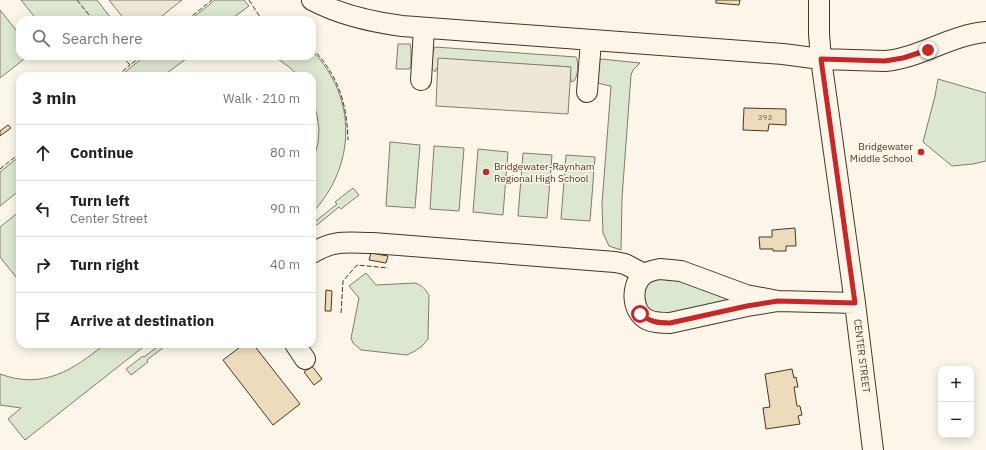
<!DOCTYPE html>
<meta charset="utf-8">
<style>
:root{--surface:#fff;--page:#f2f2f2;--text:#202124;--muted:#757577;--line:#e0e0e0}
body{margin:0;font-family:"IBM Plex Sans",sans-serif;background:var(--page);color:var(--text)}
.controls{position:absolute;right:12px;bottom:12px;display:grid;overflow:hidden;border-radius:8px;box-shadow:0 2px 10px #0003}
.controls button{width:36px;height:36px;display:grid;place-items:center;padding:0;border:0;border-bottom:1px solid var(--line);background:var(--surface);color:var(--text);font:20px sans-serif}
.stop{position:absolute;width:12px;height:12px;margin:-9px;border:3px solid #c62828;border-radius:50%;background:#fff}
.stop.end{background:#c62828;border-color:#fff;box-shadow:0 1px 4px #0008}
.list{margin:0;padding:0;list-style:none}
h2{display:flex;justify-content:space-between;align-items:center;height:52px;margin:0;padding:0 16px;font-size:17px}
h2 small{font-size:13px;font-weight:400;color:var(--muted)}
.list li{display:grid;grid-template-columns:26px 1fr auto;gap:12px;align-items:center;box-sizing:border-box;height:56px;padding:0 16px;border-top:1px solid var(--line)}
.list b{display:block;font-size:15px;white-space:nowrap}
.list p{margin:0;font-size:13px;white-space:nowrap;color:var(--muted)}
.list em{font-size:13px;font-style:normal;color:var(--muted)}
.icon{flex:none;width:22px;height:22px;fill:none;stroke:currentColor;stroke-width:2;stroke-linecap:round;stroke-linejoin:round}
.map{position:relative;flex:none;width:986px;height:450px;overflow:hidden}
.search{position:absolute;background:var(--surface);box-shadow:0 2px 10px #0003;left:16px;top:16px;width:300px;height:44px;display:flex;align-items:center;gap:10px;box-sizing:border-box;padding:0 14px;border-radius:12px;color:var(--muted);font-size:15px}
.panel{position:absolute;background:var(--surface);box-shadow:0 2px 10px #0003;left:16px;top:72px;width:300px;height:276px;border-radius:12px}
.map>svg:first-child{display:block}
</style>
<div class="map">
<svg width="986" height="450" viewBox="0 0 986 450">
<rect width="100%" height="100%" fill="#fbf6e9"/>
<path fill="#dce7d0" stroke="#887966" d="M 21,0 L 97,0 L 110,17 L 110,20 L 37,20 Z
M 215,0 L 244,0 L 249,6 L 234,17 L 254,20 L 190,20 Z
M 0,10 L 20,35 L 20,56 L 28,56 L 0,78 Z
M 398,44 L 410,44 L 411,49 L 411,67 L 409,69 L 396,69 Z
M 435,47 L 576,57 C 579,63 578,76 574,81 L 571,82 L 570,67 L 438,59 L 438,66 L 435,72 L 431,68 L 433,51 Z
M 312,51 C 358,97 356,167 312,213 L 312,165 L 318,143 L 319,129 L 317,115 L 312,98 L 312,76 L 299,76 L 289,67 L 274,56 L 312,56 Z
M 145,56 L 190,56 L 163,76 L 120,76 Z
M 601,59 L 640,63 L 633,70 L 631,75 L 622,198 L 621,250 L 609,246 L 603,233 L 602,204 L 611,86 L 601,84 L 597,82 L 599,62 Z
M 938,79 L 986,93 L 986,161 L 973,164 L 952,166 L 923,142 L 935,96 Z
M 390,142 L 420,145 L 415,208 L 386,206 Z
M 434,146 L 464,148 L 459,211 L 430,209 Z
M 478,149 L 508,152 L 503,215 L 473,212 Z
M 523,153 L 552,155 L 547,218 L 518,216 Z
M 566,155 L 595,157 L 590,221 L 561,219 Z
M 20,156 L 20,190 L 0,206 L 0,172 Z
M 353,188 L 359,195 L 341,209 L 339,207 L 312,229 L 312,224 L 337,204 L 335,202 Z
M 20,211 L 20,282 L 0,257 L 0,227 Z
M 366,273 L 376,285 L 415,283 C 422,285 425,289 429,295 L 428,339 L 422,346 L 415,351 L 407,355 L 361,350 L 353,343 L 351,338 L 359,298 L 349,286 Z
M 655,277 L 670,277 L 728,297 L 728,302 L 664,317 L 648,309 C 642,295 644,287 655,277 Z
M 105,344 L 147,344 L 25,440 L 8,419 L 21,408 L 0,405 L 0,374 C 43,390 73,370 105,344 Z
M 161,344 L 168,344 L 147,360 L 148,362 L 131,375 L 126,369 L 143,356 L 144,357 Z"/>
<path fill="#ede7d9" stroke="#887966" d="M 109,0 L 182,0 L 157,20 L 125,20 Z
M 438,58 L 571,67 L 568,114 L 436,106 Z"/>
<path fill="#ecdcbc" stroke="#4a3520" d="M 716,0 L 740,0 L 739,5 L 716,3 Z
M 744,108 L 786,109 L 786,125 L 769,124 L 768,131 L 743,130 Z
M 8,125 L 11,128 L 0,136 L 0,131 Z
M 795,228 L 796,246 L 786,246 L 786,251 L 773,251 L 773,249 L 760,249 L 759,237 L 772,237 L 772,230 Z
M 371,253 L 388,256 L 386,263 L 369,260 Z
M 326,290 L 332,291 L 331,311 L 325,311 Z
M 244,344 L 253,344 L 300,404 L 273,425 L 223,360 Z
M 312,366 L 322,379 L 314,385 L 304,372 Z
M 792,369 L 794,378 L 796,377 L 798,387 L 794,387 L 797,406 L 800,406 L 802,415 L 798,416 L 800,424 L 766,429 L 763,408 L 770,407 L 765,374 Z"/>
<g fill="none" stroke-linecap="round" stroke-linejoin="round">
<g stroke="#4a3520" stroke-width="22">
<path id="minor" d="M 312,0 C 340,15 372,22 402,26 L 783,54 L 821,59 L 885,61 C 920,58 950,35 986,32
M 819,0 L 819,34 L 821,59 L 855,303 L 873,450
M 421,80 L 424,28
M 587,92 L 591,41
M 312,253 C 336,239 348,243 373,243 L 615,262 L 625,264 L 644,274
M 660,269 L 681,271 L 746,295 L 778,301 L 747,306 L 670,323 C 663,323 655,323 648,320 C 632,313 630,286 643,275 C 648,271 654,270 660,269 Z
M 778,301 L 855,303
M 295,344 L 305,359"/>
</g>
<use href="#minor" stroke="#fbf6e9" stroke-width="20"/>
<path stroke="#4a3520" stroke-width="1" stroke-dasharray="5 2" stroke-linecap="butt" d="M 77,0 L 93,20
M 249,0 L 262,20
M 187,20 L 212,0
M 312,48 C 338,75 347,103 348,140
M 122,56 L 130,65 L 142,56
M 117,76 L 130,65
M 0,169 L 20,153
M 341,313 L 343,281 L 357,265 L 388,268"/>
</g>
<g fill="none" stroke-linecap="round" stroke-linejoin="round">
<path stroke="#c62828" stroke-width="5" d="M 640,314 C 651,322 657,323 670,323 L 747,306 L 778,301 L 855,303 L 821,59 L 885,61 L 903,58 L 928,50"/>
</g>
<g fill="#c62828" stroke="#fbf6e9" stroke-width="1.5">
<circle cx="921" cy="152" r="4"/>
<circle cx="486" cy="172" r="4"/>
</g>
<g text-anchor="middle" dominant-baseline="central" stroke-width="3" stroke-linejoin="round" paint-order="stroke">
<g font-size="8" fill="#725f47">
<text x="765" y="117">393</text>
</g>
<g font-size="10" fill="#4a3520" stroke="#fbf6e9" text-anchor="end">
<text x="913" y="146">Bridgewater<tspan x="913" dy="12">Middle School</tspan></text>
<text x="494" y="166" text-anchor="start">Bridgewater-Raynham<tspan x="494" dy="12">Regional High School</tspan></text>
</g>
<g font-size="10" fill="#4a3520" stroke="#fbf6e9">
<text transform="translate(862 356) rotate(83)">CENTER STREET</text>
</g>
</g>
</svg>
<div class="controls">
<button>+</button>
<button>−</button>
</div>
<div class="stop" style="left:640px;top:314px"></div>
<div class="stop end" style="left:928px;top:50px"></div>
<div class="search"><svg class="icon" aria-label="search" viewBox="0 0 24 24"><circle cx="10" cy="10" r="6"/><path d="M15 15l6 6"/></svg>Search here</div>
<section class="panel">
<h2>3 min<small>Walk · 210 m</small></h2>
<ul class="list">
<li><svg class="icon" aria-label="ahead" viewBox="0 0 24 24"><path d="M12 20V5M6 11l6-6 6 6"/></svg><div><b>Continue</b></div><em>80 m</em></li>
<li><svg class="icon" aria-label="left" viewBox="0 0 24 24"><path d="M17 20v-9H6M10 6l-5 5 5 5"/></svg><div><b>Turn left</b><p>Center Street</p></div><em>90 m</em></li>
<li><svg class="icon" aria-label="right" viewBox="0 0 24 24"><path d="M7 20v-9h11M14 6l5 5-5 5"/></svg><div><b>Turn right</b></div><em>40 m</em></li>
<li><svg class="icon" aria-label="arrive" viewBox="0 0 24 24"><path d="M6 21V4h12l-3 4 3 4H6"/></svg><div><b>Arrive at destination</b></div></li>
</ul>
</section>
</div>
